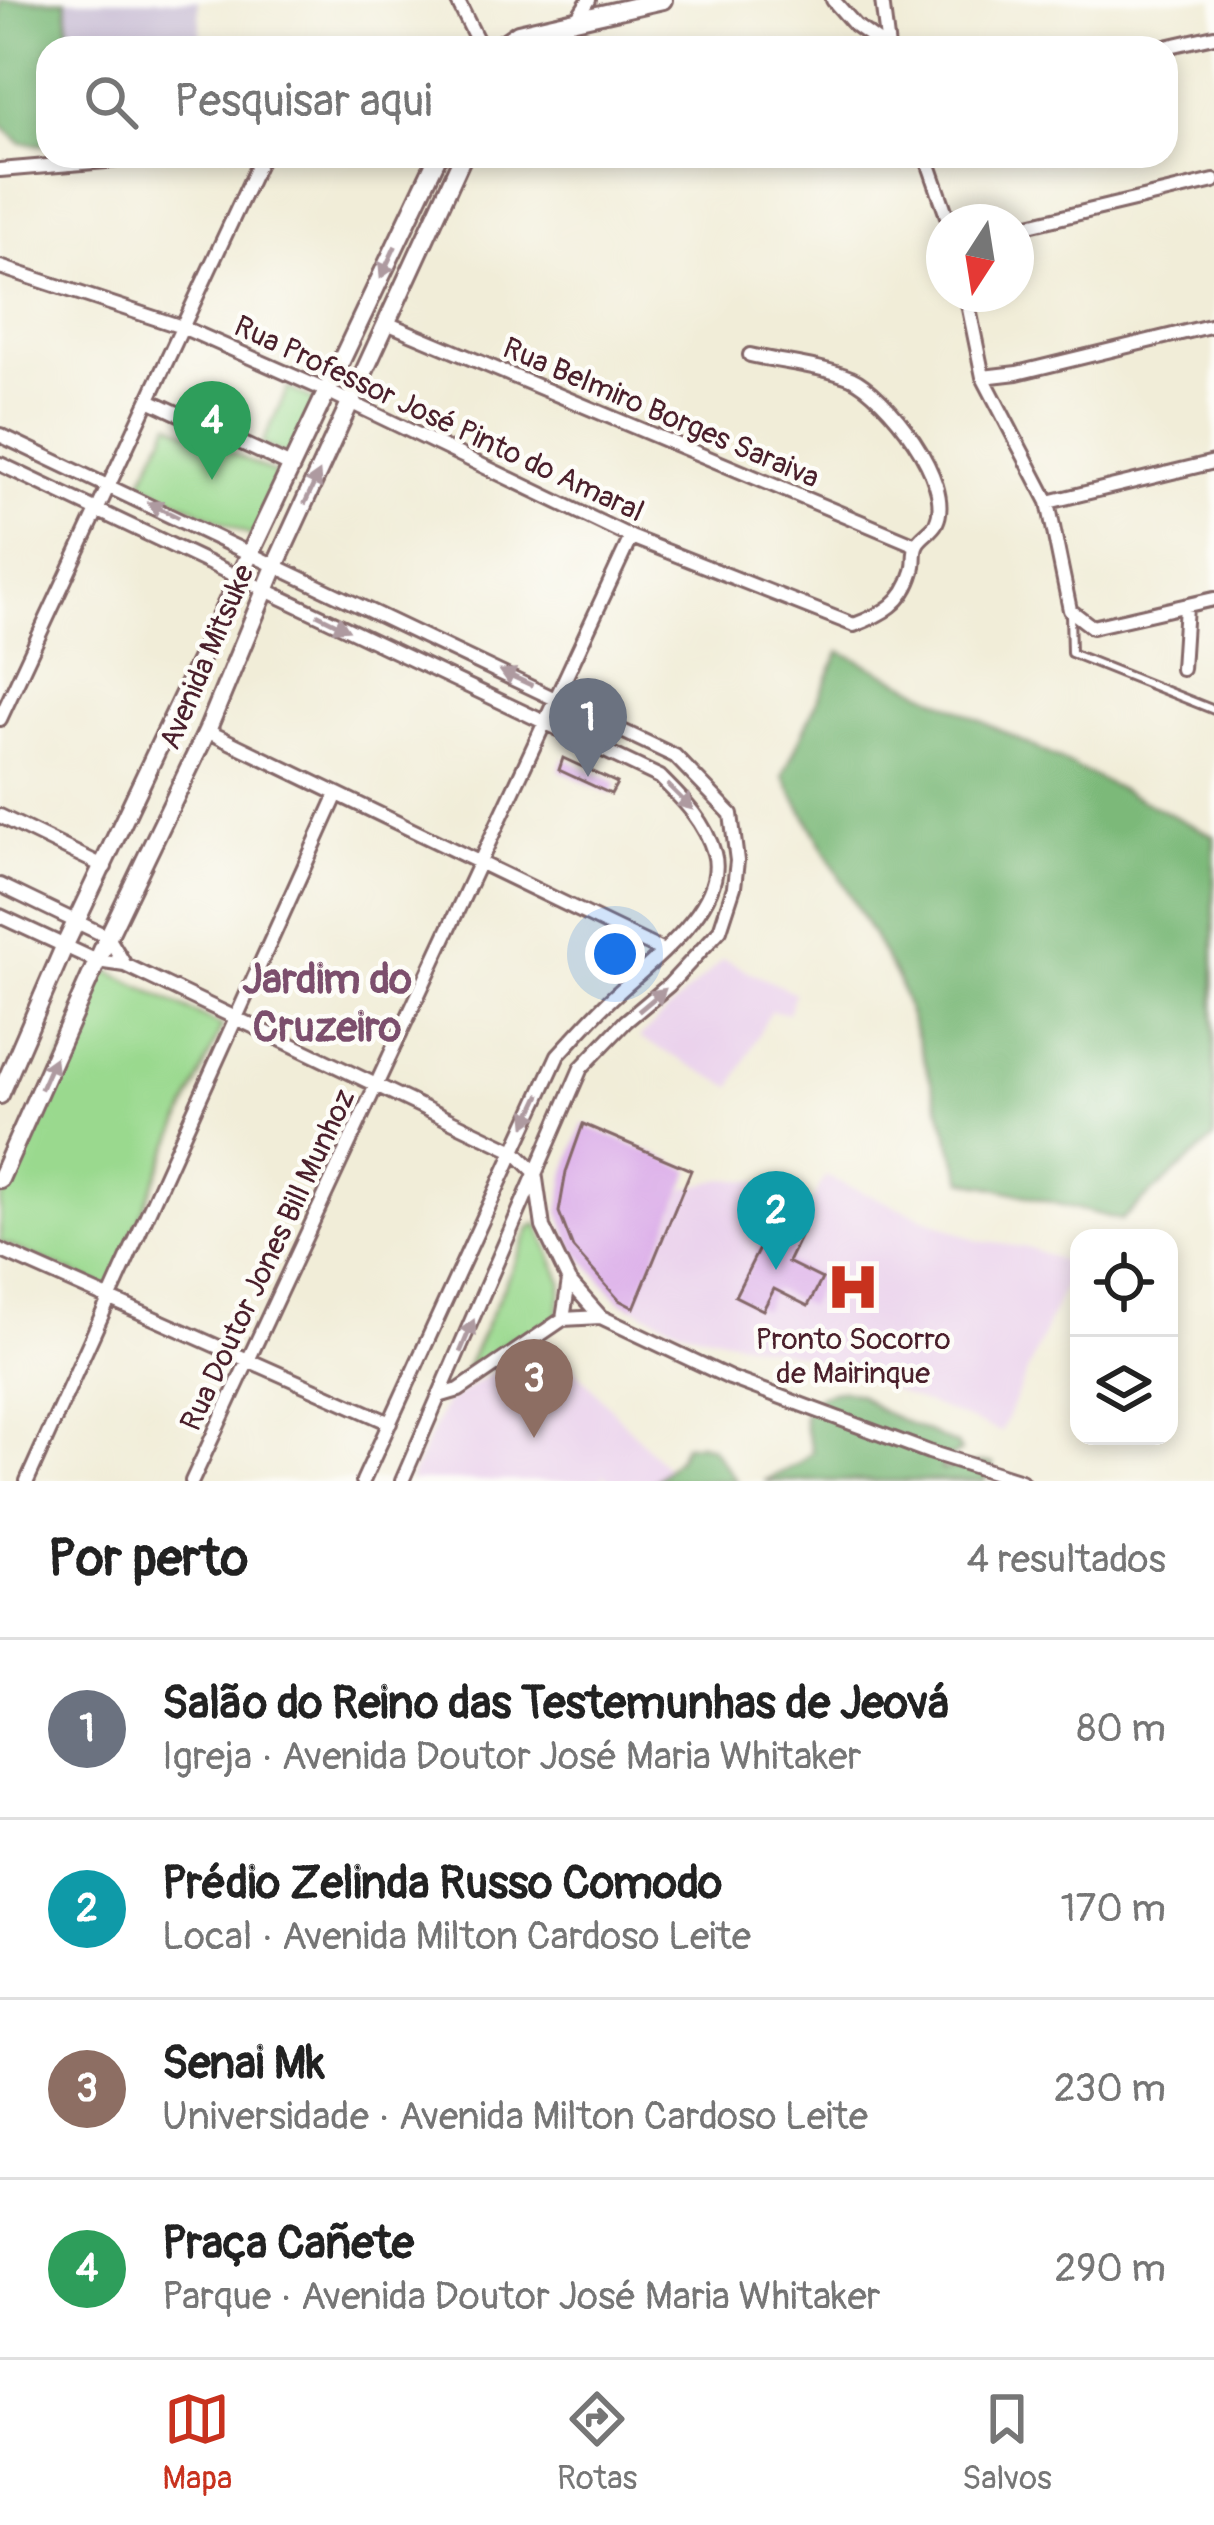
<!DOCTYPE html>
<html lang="pt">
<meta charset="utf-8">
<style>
:root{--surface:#fff;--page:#f2f2f2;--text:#222;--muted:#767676;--line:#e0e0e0;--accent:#c8321e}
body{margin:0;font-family:Pangolin,sans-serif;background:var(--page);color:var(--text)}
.controls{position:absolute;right:36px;bottom:36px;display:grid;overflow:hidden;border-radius:24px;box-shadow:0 6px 18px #0003}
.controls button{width:108px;height:108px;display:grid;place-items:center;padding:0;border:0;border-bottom:3px solid var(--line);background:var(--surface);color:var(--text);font:60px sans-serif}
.compass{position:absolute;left:926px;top:204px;width:108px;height:108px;border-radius:50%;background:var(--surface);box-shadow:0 6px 18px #0003;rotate:192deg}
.you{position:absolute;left:615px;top:954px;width:42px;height:42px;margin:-30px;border:9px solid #fff;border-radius:50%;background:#1a73e8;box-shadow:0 0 0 18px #1a73e833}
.badge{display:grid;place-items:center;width:78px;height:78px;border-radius:50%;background:var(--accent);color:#fff;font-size:39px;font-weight:700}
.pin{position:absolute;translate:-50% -99px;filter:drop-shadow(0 3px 6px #0008)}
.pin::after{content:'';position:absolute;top:63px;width:42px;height:36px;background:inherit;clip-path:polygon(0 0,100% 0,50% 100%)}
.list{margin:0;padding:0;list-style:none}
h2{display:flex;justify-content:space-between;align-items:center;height:156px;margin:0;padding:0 48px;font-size:51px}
h2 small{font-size:39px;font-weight:400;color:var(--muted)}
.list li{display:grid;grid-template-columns:78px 1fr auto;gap:36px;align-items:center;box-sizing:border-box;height:180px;padding:0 48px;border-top:3px solid var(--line)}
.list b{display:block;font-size:45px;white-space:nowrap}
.list p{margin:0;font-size:39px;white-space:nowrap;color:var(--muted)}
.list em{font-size:39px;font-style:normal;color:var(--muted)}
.icon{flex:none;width:66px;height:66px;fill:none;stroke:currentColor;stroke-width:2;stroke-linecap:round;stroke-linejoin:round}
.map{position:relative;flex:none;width:1214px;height:1481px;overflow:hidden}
.search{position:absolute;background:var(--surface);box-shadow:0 6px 18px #0003;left:36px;right:36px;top:36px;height:132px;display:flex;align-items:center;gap:30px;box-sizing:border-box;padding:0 42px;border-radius:36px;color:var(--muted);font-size:45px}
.sheet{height:876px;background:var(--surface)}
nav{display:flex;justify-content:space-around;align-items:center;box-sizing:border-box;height:168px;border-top:3px solid var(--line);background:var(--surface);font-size:33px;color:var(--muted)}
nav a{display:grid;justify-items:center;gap:6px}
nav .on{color:var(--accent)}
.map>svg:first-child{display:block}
</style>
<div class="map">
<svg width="1214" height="1481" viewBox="0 0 1214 1481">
<rect width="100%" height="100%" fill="#fdfcf7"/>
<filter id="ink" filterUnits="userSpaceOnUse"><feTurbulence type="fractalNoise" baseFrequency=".00833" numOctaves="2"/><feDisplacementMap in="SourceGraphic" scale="24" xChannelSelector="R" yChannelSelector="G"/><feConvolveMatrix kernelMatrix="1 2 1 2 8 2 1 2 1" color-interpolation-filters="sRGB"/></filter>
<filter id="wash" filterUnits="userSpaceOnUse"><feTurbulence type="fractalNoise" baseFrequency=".004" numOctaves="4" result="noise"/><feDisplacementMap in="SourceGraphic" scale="48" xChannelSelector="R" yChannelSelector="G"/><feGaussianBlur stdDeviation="2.7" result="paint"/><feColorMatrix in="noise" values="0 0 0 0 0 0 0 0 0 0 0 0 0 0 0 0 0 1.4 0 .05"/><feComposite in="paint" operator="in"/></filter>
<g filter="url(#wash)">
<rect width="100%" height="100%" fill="#f1edd8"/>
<path fill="#ead1ec" d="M 723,959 L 795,993 L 788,1013 L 770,1011 L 732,1087 L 639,1038 Z
M 825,1176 L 978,1241 L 1030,1248 L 1073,1266 L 1001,1432 L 802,1355 L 685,1330 L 634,1308 L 685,1188 L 724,1179 L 753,1181 L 810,1205 Z
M 545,1337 L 671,1473 L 662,1481 L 611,1481 L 604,1474 L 601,1481 L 409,1481 L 445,1404 Z"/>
<path fill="#cabfd6" d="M 51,0 L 198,0 L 202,48 L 55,48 Z"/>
<path fill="#9ad98e" stroke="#727c5c" stroke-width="3" d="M 288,388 L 319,403 L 293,458 L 262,444 Z
M 170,423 L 282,477 L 253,537 L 141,482 Z
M 102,968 L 222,1026 L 109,1288 L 0,1242 L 0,1203 Z
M 538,1224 L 562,1282 L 558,1316 L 462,1377 L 531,1227 Z"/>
<path fill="#7bb979" stroke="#626c52" stroke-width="3" d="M 0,0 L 66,0 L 70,48 L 48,48 L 47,145 L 21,143 L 0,124 Z
M 840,651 L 1214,836 L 1214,1139 L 1121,1220 L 963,1180 L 899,982 L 783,776 Z
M 842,1390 L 859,1394 L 881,1411 L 957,1445 L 961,1452 L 944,1460 L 941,1470 C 958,1469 977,1460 993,1464 L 993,1469 L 984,1481 L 764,1481 L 798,1464 L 812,1452 C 812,1440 804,1432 804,1421 C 803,1398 825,1393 842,1390 Z
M 700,1444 L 711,1447 L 737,1481 L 655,1481 L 678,1458 L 684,1445 Z"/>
<g id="blocks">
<path fill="#d9a8e8" d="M 563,758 L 617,783 L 611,794 L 559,770 Z
M 583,1124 L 691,1170 L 634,1308 L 619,1300 L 573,1248 L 559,1212 L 566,1172 Z
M 775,1217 L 803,1231 L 788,1262 L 822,1279 L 808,1306 L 774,1289 L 763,1310 L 735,1296 Z"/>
</g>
</g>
<g filter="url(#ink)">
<use href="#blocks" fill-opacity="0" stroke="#846768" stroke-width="3"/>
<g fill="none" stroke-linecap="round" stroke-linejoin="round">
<g stroke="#846768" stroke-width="12">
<path id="lane" d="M 1070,613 L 1071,653 L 1214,710"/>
</g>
<g stroke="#846768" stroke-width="18">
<path id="street" d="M 457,0 L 481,48
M 833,0 L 855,25 L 887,48
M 882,0 L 888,48
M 578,17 L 589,0
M 1161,48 L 1214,36
M 926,156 L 949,222
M 0,170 L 165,156
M 1016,228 L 1214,181
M 0,267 L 182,327 L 327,391 L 631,537 L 854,625 C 883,614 904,603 913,571 C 916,563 913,551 917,544 C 921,536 932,531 936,523 C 956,483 885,393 851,378 C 818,365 784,363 750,355
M 966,294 L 983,377 L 1048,502 L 1070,610 L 1092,627 L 1214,599
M 389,324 L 916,545
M 983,377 L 1017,373 L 1214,325
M 149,400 L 291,466
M 0,435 L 675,756 L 731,814 L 737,861 L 734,887 L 720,930 L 669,985 L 626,1021 L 581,1068 L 402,1481
M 0,464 L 660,777 C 682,799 705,821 714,853 C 729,907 644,967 610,1000 C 592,1017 575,1037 558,1055 L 363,1481
M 1048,502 L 1214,462
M 1182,669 L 1186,606
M 0,719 L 262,156
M 207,731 L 663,951
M 0,816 L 105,867
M 0,885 L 108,937 L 125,965
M 0,916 L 97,961 L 125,965 L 514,1151 L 535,1172 L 543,1227 L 569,1281 L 601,1317 L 730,1378 L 929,1452 L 1021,1481
M 0,1250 L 390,1423
M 563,1319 L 569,1281
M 442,1395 L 459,1390 L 563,1319 L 601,1317
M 27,1481 L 337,794
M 192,1481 L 631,537"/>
</g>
<g stroke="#846768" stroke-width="22">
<path id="secondary" d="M 496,48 L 518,33 L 663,0
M 535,48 L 559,25
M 0,1095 L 64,947 L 438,156
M 0,1179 L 108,937 L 207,731 L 276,564 L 463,156"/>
</g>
<use href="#lane" stroke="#fff" stroke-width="6"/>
<use href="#street" stroke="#fff" stroke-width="12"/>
<use href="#secondary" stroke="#fff" stroke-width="16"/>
</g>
<defs><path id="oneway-solid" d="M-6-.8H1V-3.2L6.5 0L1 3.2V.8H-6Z" transform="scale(3)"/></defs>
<g fill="#ae9aa0">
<use href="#oneway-solid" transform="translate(388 262) rotate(115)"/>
<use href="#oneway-solid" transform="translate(312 488) rotate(-65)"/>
<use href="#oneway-solid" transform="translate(163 510) rotate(-154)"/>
<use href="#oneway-solid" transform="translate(333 622) rotate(26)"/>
<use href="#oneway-solid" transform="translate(516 678) rotate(-155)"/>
<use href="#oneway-solid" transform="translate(680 797) rotate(45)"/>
<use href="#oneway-solid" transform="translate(652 1000) rotate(-40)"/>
<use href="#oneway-solid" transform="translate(48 1073) rotate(-66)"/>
<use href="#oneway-solid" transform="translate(533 1110) rotate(115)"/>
<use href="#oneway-solid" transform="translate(467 1336) rotate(-67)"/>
</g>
</g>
<defs>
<g id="hospital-bare" transform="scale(4.14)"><path d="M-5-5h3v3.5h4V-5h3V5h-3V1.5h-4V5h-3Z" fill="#c8321e" stroke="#fdfcf7" stroke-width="2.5" paint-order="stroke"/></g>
</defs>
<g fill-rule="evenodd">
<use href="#hospital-bare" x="853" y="1287"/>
</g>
<g text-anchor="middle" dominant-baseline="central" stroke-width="9" stroke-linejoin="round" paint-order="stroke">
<g font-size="30" fill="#4a1f2b" stroke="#fdfcf7">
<text transform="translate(661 413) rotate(23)">Rua Belmiro Borges Saraiva</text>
<text transform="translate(439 419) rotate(25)">Rua Professor José Pinto do Amaral</text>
<text transform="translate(207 657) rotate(-67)">Avenida Mitsuke</text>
<text transform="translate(268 1260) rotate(-65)">Rua Doutor Jones Bill Munhoz</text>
</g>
<g font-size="30" fill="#4a1f2b" stroke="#fdfcf7">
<text x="853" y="1339">Pronto Socorro<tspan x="853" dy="34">de Mairinque</tspan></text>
</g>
<g font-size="42" font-weight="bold" fill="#7c4f6d" stroke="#fdfcf7">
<text x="327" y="980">Jardim do<tspan x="327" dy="48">Cruzeiro</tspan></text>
</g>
</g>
</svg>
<div class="controls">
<button><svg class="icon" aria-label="locate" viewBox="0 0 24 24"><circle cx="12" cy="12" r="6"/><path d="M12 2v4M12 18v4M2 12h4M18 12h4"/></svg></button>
<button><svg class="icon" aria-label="layers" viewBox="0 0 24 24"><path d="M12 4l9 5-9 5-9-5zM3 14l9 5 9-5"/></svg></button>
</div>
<svg class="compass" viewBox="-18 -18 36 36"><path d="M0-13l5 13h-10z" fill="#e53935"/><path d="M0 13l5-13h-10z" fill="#767676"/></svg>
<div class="you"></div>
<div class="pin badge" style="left:588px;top:777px;background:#6b7280">1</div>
<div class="pin badge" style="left:776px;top:1270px;background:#0f9aa8">2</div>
<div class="pin badge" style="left:534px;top:1438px;background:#8d6e63">3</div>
<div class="pin badge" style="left:212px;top:480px;background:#2e9e5b">4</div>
<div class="search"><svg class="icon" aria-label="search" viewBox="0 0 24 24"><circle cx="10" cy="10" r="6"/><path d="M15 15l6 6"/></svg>Pesquisar aqui</div>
</div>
<section class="sheet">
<h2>Por perto<small>4 resultados</small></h2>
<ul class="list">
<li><span class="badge" style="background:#6b7280">1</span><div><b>Salão do Reino das Testemunhas de Jeová</b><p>Igreja · Avenida Doutor José Maria Whitaker</p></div><em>80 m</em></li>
<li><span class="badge" style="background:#0f9aa8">2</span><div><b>Prédio Zelinda Russo Comodo</b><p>Local · Avenida Milton Cardoso Leite</p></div><em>170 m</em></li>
<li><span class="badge" style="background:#8d6e63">3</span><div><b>Senai Mk</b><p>Universidade · Avenida Milton Cardoso Leite</p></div><em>230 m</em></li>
<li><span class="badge" style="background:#2e9e5b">4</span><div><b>Praça Cañete</b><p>Parque · Avenida Doutor José Maria Whitaker</p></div><em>290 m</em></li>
</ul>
</section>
<nav>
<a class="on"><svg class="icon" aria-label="map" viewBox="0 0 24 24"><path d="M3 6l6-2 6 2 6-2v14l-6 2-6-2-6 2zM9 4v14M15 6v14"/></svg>Mapa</a>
<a><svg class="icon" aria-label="directions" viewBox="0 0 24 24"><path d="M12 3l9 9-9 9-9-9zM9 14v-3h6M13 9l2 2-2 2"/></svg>Rotas</a>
<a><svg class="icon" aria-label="saved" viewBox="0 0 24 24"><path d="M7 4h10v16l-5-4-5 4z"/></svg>Salvos</a>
</nav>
